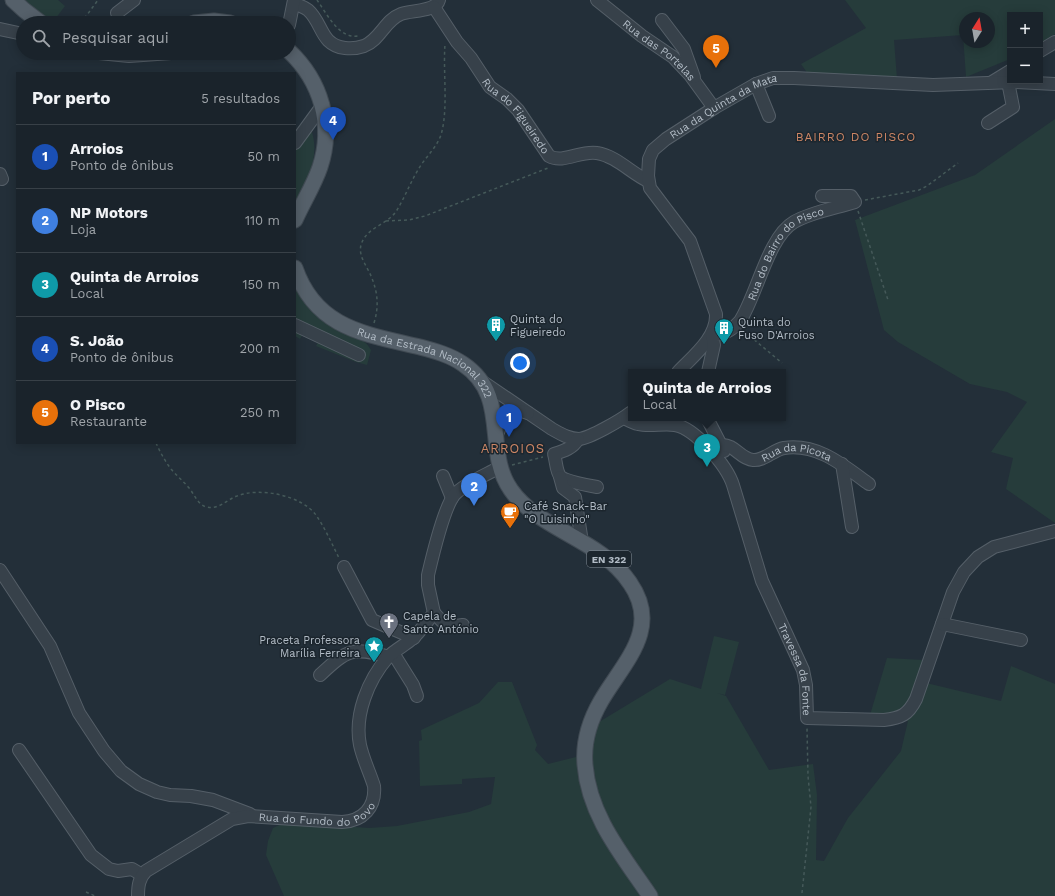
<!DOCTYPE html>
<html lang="pt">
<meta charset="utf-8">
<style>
:root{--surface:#1a232b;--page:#232b33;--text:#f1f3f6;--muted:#9fa4a9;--line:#384047;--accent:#bca0f2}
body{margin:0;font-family:"Work Sans",sans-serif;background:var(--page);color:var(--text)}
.controls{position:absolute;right:12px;top:12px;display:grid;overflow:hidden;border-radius:0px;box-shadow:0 2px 10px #0003}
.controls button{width:36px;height:36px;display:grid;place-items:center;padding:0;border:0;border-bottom:1px solid var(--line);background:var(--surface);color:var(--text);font:20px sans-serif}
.compass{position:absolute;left:959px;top:12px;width:36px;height:36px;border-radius:50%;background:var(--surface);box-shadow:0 2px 10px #0003;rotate:11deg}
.you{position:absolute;left:520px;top:363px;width:14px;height:14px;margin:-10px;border:3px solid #fff;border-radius:50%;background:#1a73e8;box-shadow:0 0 0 6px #1a73e833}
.badge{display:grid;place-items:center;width:26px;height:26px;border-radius:50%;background:var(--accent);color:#fff;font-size:13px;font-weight:700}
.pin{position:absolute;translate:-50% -33px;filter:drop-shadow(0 1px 2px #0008)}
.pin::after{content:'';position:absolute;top:21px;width:14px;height:12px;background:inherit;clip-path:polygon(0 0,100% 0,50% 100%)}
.popup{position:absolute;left:628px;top:369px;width:158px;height:52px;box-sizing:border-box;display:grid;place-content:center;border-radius:0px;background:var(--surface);filter:drop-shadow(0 1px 3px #0005);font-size:13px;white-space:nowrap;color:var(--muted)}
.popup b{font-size:15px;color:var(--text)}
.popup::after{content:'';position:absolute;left:50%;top:100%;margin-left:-8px;border:8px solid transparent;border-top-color:var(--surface)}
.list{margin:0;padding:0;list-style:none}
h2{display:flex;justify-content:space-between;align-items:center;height:52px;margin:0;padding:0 16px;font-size:17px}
h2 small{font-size:13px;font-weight:400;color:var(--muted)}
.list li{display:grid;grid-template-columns:26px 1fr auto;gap:12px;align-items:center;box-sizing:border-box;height:64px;padding:0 16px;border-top:1px solid var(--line)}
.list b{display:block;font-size:15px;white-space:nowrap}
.list p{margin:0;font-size:13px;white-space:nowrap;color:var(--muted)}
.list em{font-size:13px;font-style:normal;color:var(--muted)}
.icon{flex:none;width:22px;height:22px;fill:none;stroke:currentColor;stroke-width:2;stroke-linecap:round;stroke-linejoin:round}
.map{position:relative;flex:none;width:1055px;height:896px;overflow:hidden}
.search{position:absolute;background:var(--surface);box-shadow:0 2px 10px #0003;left:16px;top:16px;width:280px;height:44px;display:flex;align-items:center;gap:10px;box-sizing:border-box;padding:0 14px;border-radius:22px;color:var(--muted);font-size:15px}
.panel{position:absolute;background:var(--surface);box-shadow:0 2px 10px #0003;left:16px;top:72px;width:280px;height:372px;border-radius:0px}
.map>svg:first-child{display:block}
</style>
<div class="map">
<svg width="1055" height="896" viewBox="0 0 1055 896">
<rect width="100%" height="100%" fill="#232f39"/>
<path fill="#263c3b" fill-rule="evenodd" d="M 21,0 L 58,0 L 65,6 L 53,22 L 45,18 Z
M 845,0 L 1055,0 L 1055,34 L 1040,43 L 1040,15 L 1010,15 L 1010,59 L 966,77 L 963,35 L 894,40 L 897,79 L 808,74 L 801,64 L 866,28 ZM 965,18 L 989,18 L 989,42 L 965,42 Z
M 1055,119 L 1055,523 L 1006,489 L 1013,458 L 991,452 L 1027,402 L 1007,392 L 970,384 L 898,342 L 884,330 L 855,220 L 975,175 Z
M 311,129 C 321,157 307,180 295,204 L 295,150 Z
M 295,287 C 304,300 312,314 326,323 C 339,332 363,334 371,350 L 367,365 L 356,362 L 316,346 L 320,339 L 304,332 L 300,339 L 295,336 Z
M 714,636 L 739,642 L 725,695 L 717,693 L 726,696 L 769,770 L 813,764 L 817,795 L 816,860 L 824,861 L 848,818 L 901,751 L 908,721 L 870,715 L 887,658 L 923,660 L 918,681 L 1001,701 L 1011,666 L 1055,684 L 1055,896 L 654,896 L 600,805 L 591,764 L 593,742 L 599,722 L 670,679 L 701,689 Z
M 498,682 L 512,682 L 537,745 L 535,750 L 548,764 L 580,756 L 597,826 L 640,896 L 284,896 L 266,855 L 268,841 L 273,828 L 286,822 L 369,828 L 397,826 L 469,812 L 491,804 L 495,777 L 462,779 L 462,784 L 420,786 L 419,741 L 422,740 L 421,730 L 479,703 Z"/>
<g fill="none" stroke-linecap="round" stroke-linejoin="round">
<g stroke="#555f68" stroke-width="14">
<g id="minor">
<path id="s1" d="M 597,0 L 642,36 L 673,57 L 690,75 L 714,108"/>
<path d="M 294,4 C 298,5 304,7 308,10 C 323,23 320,45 345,48 C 352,49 358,48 364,46 C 380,40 385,20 401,14 C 411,10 436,12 439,0"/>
<path id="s2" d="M 434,7 L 457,42 L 471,58 L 490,87 L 507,99 L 518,110 L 549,156 C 563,164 581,150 597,153 C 616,156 631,173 648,181"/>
<path d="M 117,13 L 134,0"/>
<path d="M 662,20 L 684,49 L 694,77"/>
<path d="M 289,25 L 294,0"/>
<path d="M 0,29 L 23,34"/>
<path d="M 1040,51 L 1055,42"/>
<path d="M 99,53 L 129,56 L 171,53"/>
<path d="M 992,82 L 1010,71"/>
<path d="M 756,84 L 769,116"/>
<path d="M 988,123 L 1013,107 L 1008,82"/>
<path d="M 295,143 L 322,106"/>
<path d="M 0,174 L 2,179"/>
<path d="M 295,325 L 359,355"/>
<path id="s3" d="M 678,372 C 693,356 717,338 716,314 L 690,241 L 650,188 L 648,176 L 649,159 L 653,150 L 666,139 L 714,108 L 756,84 L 773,78 L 794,78 L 933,85 L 1015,82 L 1055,84"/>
<path id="s4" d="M 708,372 L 714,345 L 712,334 C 723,336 733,329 740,321 C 757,295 768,237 794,222 C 811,212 836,208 855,202 L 851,196 L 822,196"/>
<path d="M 480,380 L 552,429 C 561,434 569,439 579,439 C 590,438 621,420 630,413"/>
<path id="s5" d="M 624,418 C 628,420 633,423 638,424 C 650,427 663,423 675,425 C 695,428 727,466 733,485 L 762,581 L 803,670 L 806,685 L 807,718 L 884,720 C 901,718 908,715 916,699 L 953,592 L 964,572 L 978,557 L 994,547 L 1055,531"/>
<path d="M 707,418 L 724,451"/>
<path d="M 496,437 C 503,420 507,406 528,413"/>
<path d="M 578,439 C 573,448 564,451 554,454 C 556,460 556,471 560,476 C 563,481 591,486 597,487"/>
<path id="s6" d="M 721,445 C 735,444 740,459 753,460 C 764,461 773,450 784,448 C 818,443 844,466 869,484"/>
<path d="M 842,464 L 852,527"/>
<path d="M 443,476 L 452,498"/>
<path d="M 560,477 L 563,488 L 575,497 L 582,542"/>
<path d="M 344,567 L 372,620 L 414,638"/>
<path d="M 0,570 L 50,646 L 79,713 L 104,751 L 121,771 L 139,784 L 157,792 L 170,795 L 191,796 L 213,800 L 250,814"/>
<path d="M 434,613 C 446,625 445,628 463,625"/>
<path d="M 942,624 L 1021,640"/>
<path d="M 393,653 L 413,685 L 417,696"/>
<path d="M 320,675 C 347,650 352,646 389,657"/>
<path d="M 19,750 L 91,855 L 109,869 L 118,871 L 132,869 L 142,875"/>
<path id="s7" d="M 138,896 C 138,886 139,878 146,871 L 232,819 L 248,816 L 342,822 C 363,821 376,807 374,786 C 370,773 363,759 360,745 C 354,715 368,680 388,657 C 395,650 405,645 412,639 C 421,631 427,621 434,613 L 428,585 L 428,575 C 432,558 444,506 455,494 C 467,482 486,475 500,467"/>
</g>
</g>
<g stroke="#404a53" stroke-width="17">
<g id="major">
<path d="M 13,0 L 24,10 L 41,23"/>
<path d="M 194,23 L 214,21 L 230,23"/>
<path d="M 289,51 C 321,81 334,125 320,167 C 314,185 303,202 295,220"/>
<path id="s8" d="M 295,268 C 316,329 366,334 420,347 C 435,351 450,355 463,364 C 511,396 483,451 511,490 C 539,530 601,539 630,583 C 662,629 623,663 601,701 C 590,720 583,743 585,765 C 589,816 623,856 650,896"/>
</g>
</g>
<path stroke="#455959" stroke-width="1.5" stroke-dasharray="3 3" stroke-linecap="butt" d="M 317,0 C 327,14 339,39 358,36
M 81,23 L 98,0
M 865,200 L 919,190 L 927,186 L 958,163
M 858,211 L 888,300
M 386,221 L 409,220 L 425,216 L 548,168
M 374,323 C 379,307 378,292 371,276 C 367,266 358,256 361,245 C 366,227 388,225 397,210 C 405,197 410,183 418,170 C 425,157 439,146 442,131 C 448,106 443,71 445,44
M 745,332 L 782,363
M 156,443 C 160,452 165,461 171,469 C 177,476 184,482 190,489 C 195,496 198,504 206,507 C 219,510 226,500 237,496 C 259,487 301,495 316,515 C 325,528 332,544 339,558
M 512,465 L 543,457
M 86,892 L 95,896
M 802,893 L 811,807 L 808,776 L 807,728"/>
<use href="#minor" stroke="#37414a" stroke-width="12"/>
<use href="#major" stroke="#55606a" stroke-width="15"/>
</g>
<defs>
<g id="building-pin" transform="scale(1)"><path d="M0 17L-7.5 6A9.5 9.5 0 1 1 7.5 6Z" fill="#0f9aa8" stroke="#1c262e"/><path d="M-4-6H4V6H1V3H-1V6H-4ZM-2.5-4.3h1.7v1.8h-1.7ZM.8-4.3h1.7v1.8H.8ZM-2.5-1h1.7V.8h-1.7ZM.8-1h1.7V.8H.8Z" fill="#fff"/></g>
<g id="cafe-pin" transform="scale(1)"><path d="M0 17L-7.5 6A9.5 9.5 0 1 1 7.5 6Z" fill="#e8710a" stroke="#1c262e"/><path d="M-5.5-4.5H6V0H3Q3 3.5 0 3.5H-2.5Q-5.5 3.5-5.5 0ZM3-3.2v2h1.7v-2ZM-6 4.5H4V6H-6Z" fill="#fff"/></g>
<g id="church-pin" transform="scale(1)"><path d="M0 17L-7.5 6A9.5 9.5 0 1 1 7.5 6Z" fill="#6b7280" stroke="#1c262e"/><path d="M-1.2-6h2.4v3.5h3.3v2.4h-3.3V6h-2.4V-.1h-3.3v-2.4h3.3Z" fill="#fff"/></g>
<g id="sight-pin" transform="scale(1)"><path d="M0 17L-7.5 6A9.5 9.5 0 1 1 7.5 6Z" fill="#0f9aa8" stroke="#1c262e"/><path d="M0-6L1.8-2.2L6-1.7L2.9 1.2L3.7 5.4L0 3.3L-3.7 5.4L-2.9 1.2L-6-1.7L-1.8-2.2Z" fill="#fff"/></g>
</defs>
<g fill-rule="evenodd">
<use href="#building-pin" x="496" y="325"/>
<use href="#building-pin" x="724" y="328"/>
<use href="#cafe-pin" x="510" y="512"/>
<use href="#church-pin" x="389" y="622"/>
<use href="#sight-pin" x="374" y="646"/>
</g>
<g text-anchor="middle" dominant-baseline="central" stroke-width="3" stroke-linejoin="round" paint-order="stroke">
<rect fill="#1c262e" stroke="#858f98" stroke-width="1" x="587" y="551" width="44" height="16" rx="3"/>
<g font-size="10" font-weight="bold" fill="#b2bcc6">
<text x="609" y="559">EN 322</text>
</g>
<g font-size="11" fill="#b2bcc6" stroke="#1c262e">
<text stroke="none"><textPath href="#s1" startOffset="80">Rua das Portelas</textPath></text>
<text stroke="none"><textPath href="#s3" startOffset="338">Rua da Quinta da Mata</textPath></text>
<text stroke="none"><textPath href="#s2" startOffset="137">Rua do Figueiredo</textPath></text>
<text stroke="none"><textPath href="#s4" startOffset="156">Rua do Bairro do Pisco</textPath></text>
<text stroke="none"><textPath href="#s8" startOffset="169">Rua da Estrada Nacional 322</textPath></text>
<text stroke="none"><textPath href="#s6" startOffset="82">Rua da Picota</textPath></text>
<text stroke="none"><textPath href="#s5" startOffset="334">Travessa da Fonte</textPath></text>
<text stroke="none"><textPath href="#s7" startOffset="215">Rua do Fundo do Povo</textPath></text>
</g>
<g font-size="11" fill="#b2bcc6" stroke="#1c262e" text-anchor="start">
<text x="510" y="319">Quinta do<tspan x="510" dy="13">Figueiredo</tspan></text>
<text x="738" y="322">Quinta do<tspan x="738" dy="13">Fuso D'Arroios</tspan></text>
<text x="524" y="506">Café Snack-Bar<tspan x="524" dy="13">"O Luisinho"</tspan></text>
<text x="403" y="616">Capela de<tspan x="403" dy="13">Santo António</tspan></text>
<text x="360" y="640" text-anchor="end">Praceta Professora<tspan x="360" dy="13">Marília Ferreira</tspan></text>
</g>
<g font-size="12" letter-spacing="1" fill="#cd8665" stroke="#1c262e">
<text x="856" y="137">BAIRRO DO PISCO</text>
</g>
<g font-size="13" letter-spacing="1" fill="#cd8665" stroke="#1c262e">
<text x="513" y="448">ARROIOS</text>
</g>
</g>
</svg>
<div class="controls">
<button>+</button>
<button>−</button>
</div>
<svg class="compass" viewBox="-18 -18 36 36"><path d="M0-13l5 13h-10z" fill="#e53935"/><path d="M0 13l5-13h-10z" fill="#9fa4a9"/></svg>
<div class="you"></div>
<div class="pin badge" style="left:509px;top:437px;background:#1a4fb4">1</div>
<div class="pin badge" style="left:474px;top:506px;background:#3f7fe0">2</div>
<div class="pin badge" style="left:707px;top:467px;background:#0f9aa8">3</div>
<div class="popup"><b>Quinta de Arroios</b>Local</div>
<div class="pin badge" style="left:333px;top:140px;background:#1a4fb4">4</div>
<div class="pin badge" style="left:716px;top:68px;background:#e8710a">5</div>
<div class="search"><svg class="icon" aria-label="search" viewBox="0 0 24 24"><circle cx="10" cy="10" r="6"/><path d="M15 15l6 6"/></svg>Pesquisar aqui</div>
<section class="panel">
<h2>Por perto<small>5 resultados</small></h2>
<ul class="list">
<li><span class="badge" style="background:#1a4fb4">1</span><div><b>Arroios</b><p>Ponto de ônibus</p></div><em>50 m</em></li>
<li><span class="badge" style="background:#3f7fe0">2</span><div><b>NP Motors</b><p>Loja</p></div><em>110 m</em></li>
<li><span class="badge" style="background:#0f9aa8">3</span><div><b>Quinta de Arroios</b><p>Local</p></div><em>150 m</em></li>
<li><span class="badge" style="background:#1a4fb4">4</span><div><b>S. João</b><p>Ponto de ônibus</p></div><em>200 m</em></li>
<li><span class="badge" style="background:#e8710a">5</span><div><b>O Pisco</b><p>Restaurante</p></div><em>250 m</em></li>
</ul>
</section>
</div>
